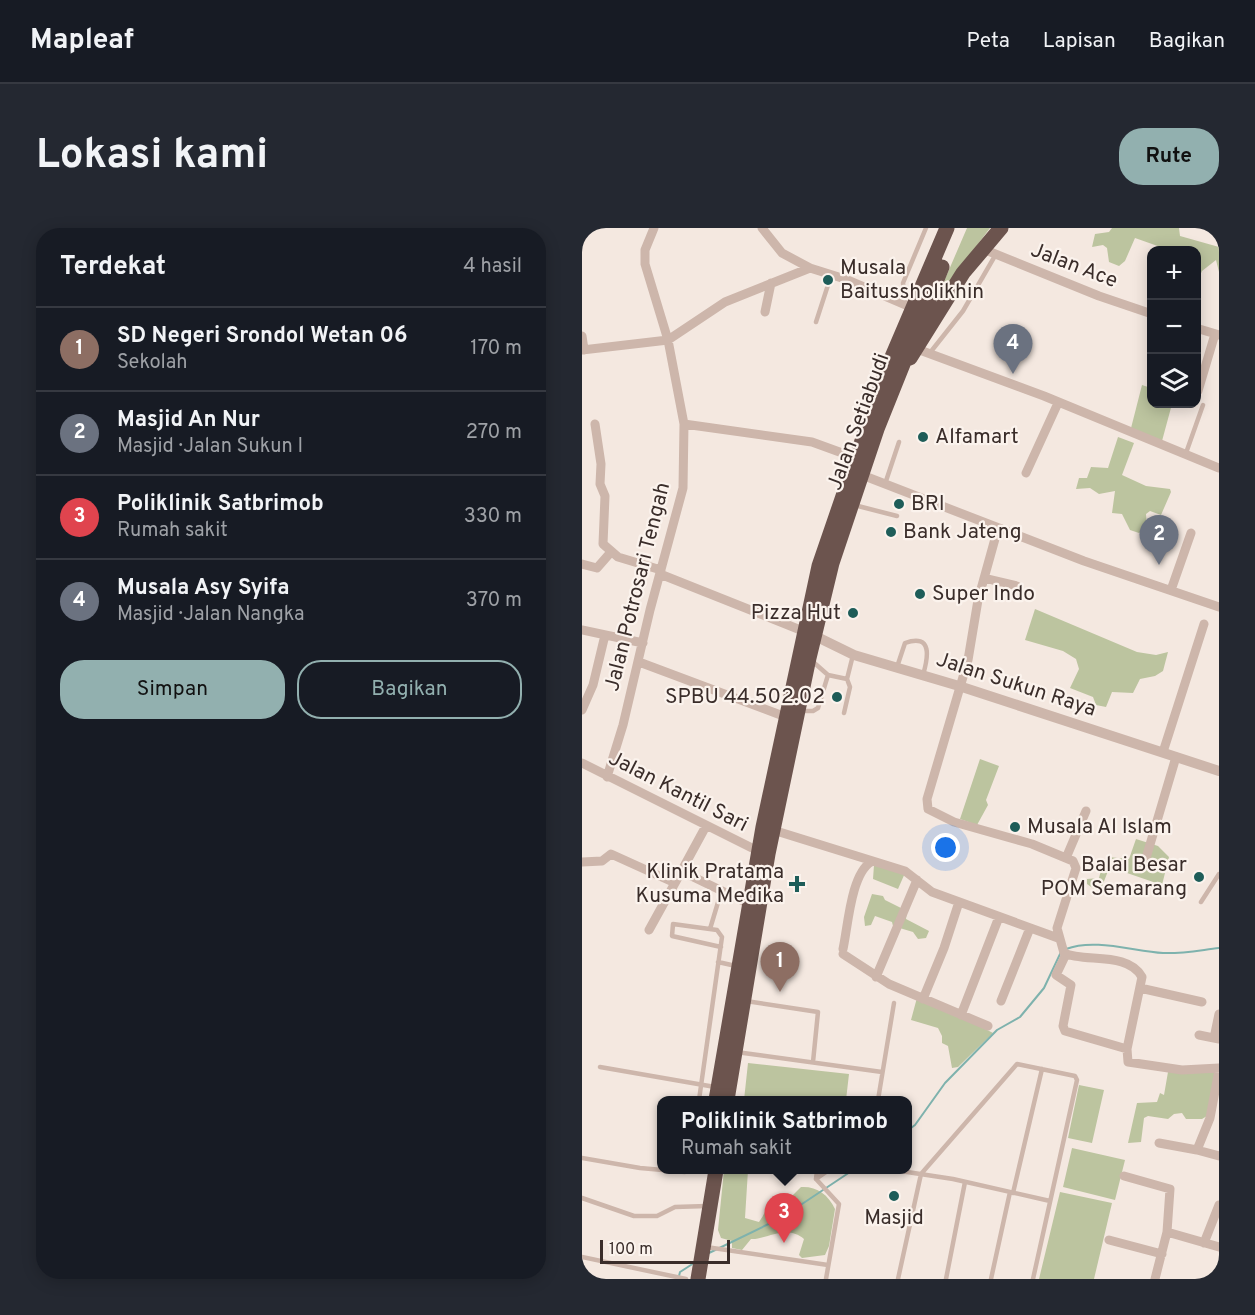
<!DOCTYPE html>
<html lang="id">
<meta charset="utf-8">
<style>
:root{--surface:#171b24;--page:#242831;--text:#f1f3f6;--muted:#9ea1a6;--line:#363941;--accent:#92b0af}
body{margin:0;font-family:Overpass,sans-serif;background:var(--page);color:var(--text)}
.controls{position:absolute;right:18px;top:18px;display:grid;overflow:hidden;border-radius:12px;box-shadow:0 3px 15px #0003}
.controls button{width:54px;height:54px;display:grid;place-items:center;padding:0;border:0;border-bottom:2px solid var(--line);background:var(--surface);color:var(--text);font:30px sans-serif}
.scale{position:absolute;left:18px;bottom:15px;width:130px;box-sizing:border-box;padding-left:6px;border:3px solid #3a2d2a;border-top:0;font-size:16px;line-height:21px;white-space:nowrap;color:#3a2d2a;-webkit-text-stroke:4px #fbf3ed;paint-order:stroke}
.you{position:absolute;left:364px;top:620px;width:21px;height:21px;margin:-15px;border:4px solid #fff;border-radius:50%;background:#1a73e8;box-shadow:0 0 0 9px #1a73e833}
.badge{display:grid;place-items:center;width:39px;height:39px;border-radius:50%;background:var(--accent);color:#fff;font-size:20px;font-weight:700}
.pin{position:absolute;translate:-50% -50px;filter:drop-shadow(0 2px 3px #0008)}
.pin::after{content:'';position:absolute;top:32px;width:21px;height:18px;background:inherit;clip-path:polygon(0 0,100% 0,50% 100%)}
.popup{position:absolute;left:75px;top:868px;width:255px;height:78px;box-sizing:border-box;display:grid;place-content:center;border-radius:12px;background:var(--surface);filter:drop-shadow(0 2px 4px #0005);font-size:20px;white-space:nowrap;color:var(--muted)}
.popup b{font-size:22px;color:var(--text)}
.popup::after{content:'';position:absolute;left:50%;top:100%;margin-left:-12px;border:12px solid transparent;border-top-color:var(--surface)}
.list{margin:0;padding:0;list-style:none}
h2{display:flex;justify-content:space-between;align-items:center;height:78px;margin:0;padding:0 24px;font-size:26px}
h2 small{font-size:20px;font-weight:400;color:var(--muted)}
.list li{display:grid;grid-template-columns:39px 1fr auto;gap:18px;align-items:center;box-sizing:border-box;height:84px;padding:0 24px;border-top:2px solid var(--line)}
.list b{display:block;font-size:22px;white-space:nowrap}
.list p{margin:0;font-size:20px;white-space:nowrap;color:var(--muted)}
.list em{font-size:20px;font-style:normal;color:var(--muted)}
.actions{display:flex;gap:12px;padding:18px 24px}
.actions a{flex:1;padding:14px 0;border:2px solid var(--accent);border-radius:24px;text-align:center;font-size:21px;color:var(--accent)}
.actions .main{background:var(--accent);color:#111}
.icon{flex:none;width:33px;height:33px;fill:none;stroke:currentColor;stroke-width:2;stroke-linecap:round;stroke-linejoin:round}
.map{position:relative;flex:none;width:637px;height:1051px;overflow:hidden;border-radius:24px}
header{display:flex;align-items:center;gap:36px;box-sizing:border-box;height:84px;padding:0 30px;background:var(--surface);border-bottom:2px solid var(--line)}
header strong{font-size:28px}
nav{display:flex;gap:33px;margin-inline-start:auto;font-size:21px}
.intro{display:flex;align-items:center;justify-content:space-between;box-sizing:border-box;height:144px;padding:0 36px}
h1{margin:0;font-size:42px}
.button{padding:15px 27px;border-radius:24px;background:var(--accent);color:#111;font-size:21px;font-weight:700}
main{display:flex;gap:36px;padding:0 36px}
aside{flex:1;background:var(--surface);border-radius:24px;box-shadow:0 3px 15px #0003}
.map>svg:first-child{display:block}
</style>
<header>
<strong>Mapleaf</strong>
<nav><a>Peta</a><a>Lapisan</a><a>Bagikan</a></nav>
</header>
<div class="intro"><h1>Lokasi kami</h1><a class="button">Rute</a></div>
<main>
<aside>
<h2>Terdekat<small>4 hasil</small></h2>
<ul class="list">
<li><span class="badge" style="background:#8d6e63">1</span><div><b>SD Negeri Srondol Wetan 06</b><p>Sekolah</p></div><em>170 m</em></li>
<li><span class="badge" style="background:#6b7280">2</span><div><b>Masjid An Nur</b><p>Masjid · Jalan Sukun I</p></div><em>270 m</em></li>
<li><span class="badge" style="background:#e0444e">3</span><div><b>Poliklinik Satbrimob</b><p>Rumah sakit</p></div><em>330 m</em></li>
<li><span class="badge" style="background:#6b7280">4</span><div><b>Musala Asy Syifa</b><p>Masjid · Jalan Nangka</p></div><em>370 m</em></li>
</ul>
<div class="actions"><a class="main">Simpan</a><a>Bagikan</a></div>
</aside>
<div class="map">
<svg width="637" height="1051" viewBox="0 0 637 1051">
<rect width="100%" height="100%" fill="#f4e8e0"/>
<path fill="#bcc49f" d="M 385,0 L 408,0 L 354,72 Z
M 530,0 L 597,0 L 598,8 L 637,19 L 637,44 L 634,32 L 620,43 L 615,54 L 614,22 L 587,22 L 553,10 L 543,33 L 537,38 L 527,34 L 525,20 L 521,17 L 510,19 L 513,6 L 527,4 Z
M 560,157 L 569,160 L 570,176 L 590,176 L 580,213 L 548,204 Z
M 536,209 L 552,215 L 540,247 L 564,258 L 588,261 L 589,264 L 579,287 L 568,283 L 564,286 L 565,299 L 557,305 L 548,302 L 540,286 L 530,285 L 533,263 L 517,266 L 508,260 L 494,261 L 497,250 L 505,250 L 509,239 L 526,240 Z
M 453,381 L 555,424 L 574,427 L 586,424 L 581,443 L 573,448 L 558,451 L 551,465 L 530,464 L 524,479 L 514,477 L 511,469 L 488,460 L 497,441 L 494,431 L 481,423 L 443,412 Z
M 398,531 L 417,538 L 404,572 L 406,577 L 395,597 L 378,591 Z
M 554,611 L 576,618 L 587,629 L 580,657 L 545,645 L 526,643 L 519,661 L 512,661 L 505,656 L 505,651 L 517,650 L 520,638 L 526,629 L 547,631 Z
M 292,637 L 323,645 L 316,661 L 291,651 Z
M 290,666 L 301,668 L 303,672 L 325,683 L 324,691 L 347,703 L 344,710 L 336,711 L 331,704 L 311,698 L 310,694 L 293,688 L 289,697 L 283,698 L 282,689 Z
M 336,766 L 411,805 L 376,839 L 370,840 L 366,818 L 360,815 L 360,808 L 356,800 L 329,792 Z
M 166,835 L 267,846 L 264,872 L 162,872 Z
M 586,844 L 633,844 L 625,888 L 620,891 L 604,891 L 600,885 L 592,886 L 586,891 L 566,888 L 562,890 L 559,914 L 546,915 L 555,875 L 575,874 L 578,865 L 582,867 Z
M 497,857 L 522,862 L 510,915 L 486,910 Z
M 490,920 L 543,932 L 533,972 L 481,959 Z
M 142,942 L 166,942 L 163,990 L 177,994 C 187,978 186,979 203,975 L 219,959 C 234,958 246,966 253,981 L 247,1018 L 243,1027 L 220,1030 L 217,1027 L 222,1011 C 205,996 183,1012 169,1011 L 160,1022 L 150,1020 L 150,1013 L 139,1010 L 136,1002 Z
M 478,964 L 530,975 L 512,1051 L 457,1051 Z"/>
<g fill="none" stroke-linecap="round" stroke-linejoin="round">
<path stroke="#7eb2ad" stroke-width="2" d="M 484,721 C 512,710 551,723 581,725 C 599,726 619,722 637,720
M 325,903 L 333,897 L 363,855 L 415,802 L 438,789 L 462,760 L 479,724
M 127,1025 L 199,990 L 271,942
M 97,1048 L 98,1044 L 112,1035"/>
<path stroke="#cdb6ab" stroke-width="4.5" d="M 333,69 L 322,63 L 321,55 L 344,0
M 234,94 L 246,57
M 347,126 L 381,83 L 414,26
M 604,225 L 621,177
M 303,256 L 317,214
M 276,278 L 315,288
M 229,432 L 246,447 L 265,451 L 271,427
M 315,439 L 323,415 C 351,405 346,430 341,447
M 218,483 L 231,483 L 236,480 L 246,447
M 262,485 L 268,459 L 265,451
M 619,674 L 637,646
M 128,701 L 137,671
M 136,734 L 154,738
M 164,773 L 236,784 L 231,834
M 154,824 L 300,844
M 18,839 L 133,859
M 117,872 L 140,709 L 135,702 L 91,696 L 90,708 L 139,719
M 296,872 L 312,775
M 0,930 L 58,940 L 103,944 L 106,942
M 312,942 L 371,951 L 468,973
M 234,951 L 257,976 L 244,1051
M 234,951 L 247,942
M 234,951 L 235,942
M 431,965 L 460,841
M 0,970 L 52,988 L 75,988 L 93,979 L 125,978
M 124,1019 L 246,1037
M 0,1029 L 104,1051
M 316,1051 L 339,946 L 435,836 L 493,848 L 495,852 L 451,1051
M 364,1051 L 383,954
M 409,1051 L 428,964"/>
<path stroke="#cdb6ab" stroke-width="9" d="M 180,0 L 200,25 L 228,40 L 263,51 L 331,80
M 401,21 L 517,68 L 570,86
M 183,84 L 189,55
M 614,100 L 637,107
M 0,108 L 2,122
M 335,121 L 462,168 L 637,240
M 0,122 L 86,112 L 143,74 L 228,40
M 616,163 L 633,106
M 13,196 L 19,236 L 18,256 L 23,268 L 21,316 L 36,329 L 79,342
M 102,196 L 230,214 L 274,230
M 444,245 L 476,175
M 280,247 L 502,333 L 637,379
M 416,300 L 396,372 L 386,432 L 345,571 L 346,581 L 372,594 L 450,616 L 491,633 L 494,640 L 475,700 L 482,725 C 502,735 546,723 560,749 L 545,821 L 546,834 L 600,842 L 637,840
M 0,336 L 15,340 L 29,324
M 78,346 L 221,403
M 402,350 L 435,358
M 589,362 L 609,305
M 0,402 L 61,415
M 57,434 L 204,489
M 0,482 L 11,457 L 23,407
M 581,524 L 622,396
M 0,535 L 180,625
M 25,549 L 41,497 L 68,382 L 101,260 L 102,196 L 86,112 L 63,36 L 63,22 L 72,0
M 191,602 L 323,643 L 350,664 L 476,710
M 484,630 L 504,583
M 564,630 L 594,529
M 0,634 L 20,633 L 29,626 L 93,655 L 124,598
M 101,644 L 167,676
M 67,702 L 93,655
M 261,721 C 266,698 269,646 289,634
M 261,726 L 307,756 L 406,798
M 484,726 L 474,747 L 489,757 L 481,798 L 483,803 L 545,821
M 294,749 L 335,652
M 558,760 L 620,774
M 341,771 L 362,720 L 377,674
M 419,773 L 448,700
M 379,787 L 417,689
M 617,807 L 637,811
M 632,810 L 637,786
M 577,915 L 615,922 L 628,890 L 637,842
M 615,922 L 637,928
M 542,948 L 588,961 L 585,1004 L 573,1051
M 585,1004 L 637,1019
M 527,1012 L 580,1026
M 622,1015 L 637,977"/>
<path stroke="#cdb6ab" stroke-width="10" d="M 227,405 L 272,427 L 377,458 L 637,543"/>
<path stroke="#6c544e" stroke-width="15" d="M 328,130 L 381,45 L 419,0
M 134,872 L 181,599 L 237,338 L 304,143 L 365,0
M 145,872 L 186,626 L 227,430 L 250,335 L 295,201 L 360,39
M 116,1051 L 134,942"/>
</g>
<g fill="#1e5d59" stroke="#fbf3ed" stroke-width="2">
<circle cx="246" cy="52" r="6"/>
<circle cx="341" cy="209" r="6"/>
<circle cx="317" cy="276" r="6"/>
<circle cx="309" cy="304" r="6"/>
<circle cx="338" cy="366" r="6"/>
<circle cx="271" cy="385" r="6"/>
<circle cx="255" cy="469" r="6"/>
<circle cx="433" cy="599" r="6"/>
<circle cx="617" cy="649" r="6"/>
<path d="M212 647h6v6h6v6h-6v6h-6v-6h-6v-6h6z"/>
<circle cx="312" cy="968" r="6"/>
</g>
<g text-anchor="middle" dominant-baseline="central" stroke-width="4.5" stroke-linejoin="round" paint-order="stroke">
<g font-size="21" fill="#3a2d2a" stroke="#fbf3ed">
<text transform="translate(492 38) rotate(21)">Jalan Ace</text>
<text transform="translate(277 194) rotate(-70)">Jalan Setiabudi</text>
<text transform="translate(56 359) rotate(-76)">Jalan Potrosari Tengah</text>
<text transform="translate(434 457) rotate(18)">Jalan Sukun Raya</text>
<text transform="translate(96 564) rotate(27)">Jalan Kantil Sari</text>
</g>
<g font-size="21" fill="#3a2d2a" stroke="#fbf3ed" text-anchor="start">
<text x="258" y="40">Musala<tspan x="258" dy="24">Baitussholikhin</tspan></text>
<text x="353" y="209">Alfamart</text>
<text x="329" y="276">BRI</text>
<text x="321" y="304">Bank Jateng</text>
<text x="350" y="366">Super Indo</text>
<text x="259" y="385" text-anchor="end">Pizza Hut</text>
<text x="243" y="469" text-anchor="end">SPBU 44.502.02</text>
<text x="445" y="599">Musala Al Islam</text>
<text x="605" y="637" text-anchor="end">Balai Besar<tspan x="605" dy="24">POM Semarang</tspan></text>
<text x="202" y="644" text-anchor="end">Klinik Pratama<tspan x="202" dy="24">Kusuma Medika</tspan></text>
<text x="312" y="990" text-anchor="middle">Masjid</text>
</g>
</g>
</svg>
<div class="controls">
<button>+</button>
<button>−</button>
<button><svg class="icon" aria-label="layers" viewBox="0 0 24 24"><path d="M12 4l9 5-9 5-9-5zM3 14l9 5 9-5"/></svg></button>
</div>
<div class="scale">100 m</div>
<div class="you"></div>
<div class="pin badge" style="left:198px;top:764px;background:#8d6e63">1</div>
<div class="pin badge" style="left:577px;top:337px;background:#6b7280">2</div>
<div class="pin badge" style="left:202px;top:1015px;background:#e0444e">3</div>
<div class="popup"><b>Poliklinik Satbrimob</b>Rumah sakit</div>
<div class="pin badge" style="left:431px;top:146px;background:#6b7280">4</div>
</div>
</main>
